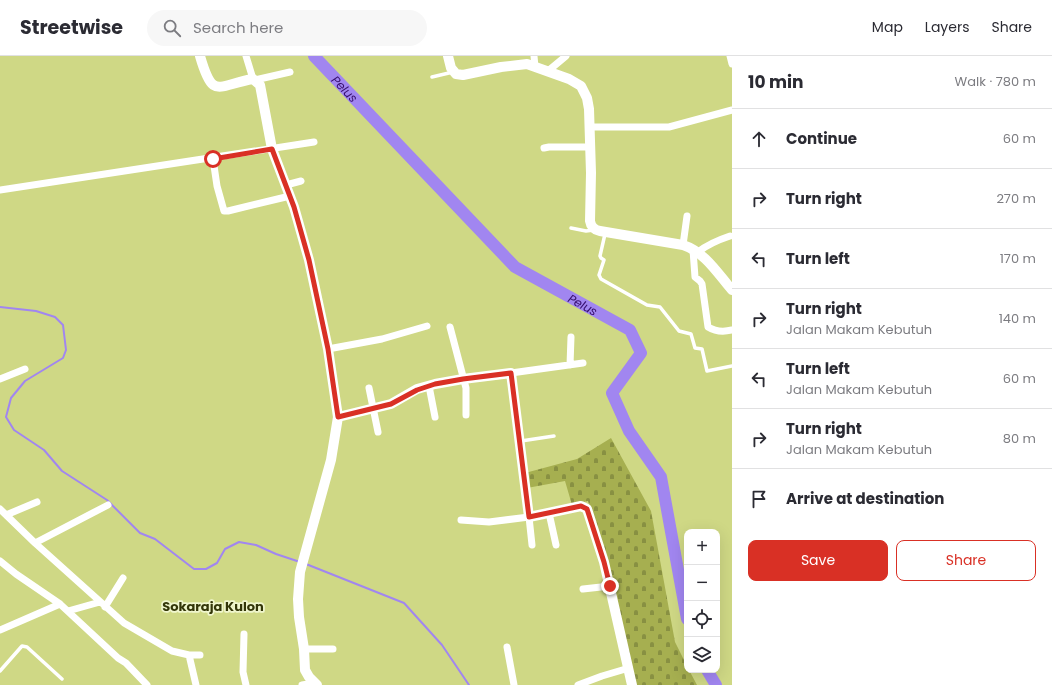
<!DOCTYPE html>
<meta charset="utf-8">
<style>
:root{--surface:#fff;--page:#f7f7f7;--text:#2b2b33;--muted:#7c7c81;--line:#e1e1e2;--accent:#d93025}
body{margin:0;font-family:Poppins,sans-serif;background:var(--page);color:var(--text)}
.controls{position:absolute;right:12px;bottom:12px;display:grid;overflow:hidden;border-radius:8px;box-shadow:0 4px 16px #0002}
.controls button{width:36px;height:36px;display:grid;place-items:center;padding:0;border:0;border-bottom:1px solid var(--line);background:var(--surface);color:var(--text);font:20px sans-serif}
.stop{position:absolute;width:12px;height:12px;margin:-9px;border:3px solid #d93025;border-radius:50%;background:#fff}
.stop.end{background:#d93025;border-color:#fff;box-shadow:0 1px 4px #0008}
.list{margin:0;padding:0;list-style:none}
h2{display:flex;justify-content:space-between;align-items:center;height:52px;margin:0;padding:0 16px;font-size:17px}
h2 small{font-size:13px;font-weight:400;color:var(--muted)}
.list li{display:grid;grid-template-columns:26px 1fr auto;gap:12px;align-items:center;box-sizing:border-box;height:60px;padding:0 16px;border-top:1px solid var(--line)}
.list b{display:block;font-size:15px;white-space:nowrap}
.list p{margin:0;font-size:13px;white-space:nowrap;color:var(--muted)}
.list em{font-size:13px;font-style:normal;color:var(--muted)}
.actions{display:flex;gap:8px;padding:12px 16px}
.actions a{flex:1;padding:9px 0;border:1px solid var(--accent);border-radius:8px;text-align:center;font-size:14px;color:var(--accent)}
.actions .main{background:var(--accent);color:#fff}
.icon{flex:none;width:22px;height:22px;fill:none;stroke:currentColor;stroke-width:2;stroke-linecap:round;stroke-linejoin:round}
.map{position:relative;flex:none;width:732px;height:629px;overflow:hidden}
header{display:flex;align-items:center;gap:24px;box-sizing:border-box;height:56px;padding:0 20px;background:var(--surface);border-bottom:1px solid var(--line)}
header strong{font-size:19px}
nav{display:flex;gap:22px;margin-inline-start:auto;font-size:14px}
.search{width:280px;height:36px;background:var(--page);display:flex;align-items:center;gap:10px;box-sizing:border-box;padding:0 14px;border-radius:22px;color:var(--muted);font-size:15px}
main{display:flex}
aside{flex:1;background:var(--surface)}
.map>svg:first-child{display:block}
</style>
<header>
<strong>Streetwise</strong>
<div class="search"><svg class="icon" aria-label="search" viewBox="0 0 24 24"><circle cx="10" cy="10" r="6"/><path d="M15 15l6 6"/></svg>Search here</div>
<nav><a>Map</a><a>Layers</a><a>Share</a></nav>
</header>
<main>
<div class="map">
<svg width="732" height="629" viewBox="0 0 732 629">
<defs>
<pattern id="cemetery-stones" width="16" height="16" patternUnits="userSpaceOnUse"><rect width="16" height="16" fill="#a6af50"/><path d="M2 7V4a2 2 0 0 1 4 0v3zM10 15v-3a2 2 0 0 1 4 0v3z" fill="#889042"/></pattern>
</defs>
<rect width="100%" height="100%" fill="#cfd885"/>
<path fill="url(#cemetery-stones)" d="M 611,382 L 651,455 L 675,586 L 687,610 L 687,614 L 689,614 L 697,629 L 634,629 L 612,529 L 588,445 L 572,449 L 565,425 L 527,432 L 525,417 L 577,403 Z"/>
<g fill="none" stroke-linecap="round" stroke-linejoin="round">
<path stroke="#a186f0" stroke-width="2" d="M 0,251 L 36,255 L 55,261 L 63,269 L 66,294 L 63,302 L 25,325 L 11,342 L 6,361 L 14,374 L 44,394 L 62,415 L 107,444 L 140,477 L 155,483 L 194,513 L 206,513 L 217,507 L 225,493 L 239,486 L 256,489 L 276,498 L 300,506
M 306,508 L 404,547 L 442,589 L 469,629"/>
<g stroke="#a186f0" stroke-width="12">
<path id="s1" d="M 314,0 L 515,211 L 630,274 L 641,297 L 612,337 L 629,375 L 661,421 L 687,563"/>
<path d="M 707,614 L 716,629"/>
</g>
<path stroke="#fff" stroke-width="3.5" d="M 432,21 L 453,16
M 571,172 L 586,175 L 594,174
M 605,178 L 600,200 L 601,202 L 604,204 L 599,219 L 601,223 L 647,249 L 660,251 L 679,275 L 691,278 L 695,292 L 702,293 L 707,315 L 732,310
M 521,385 L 554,380
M 0,615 L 22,590 L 27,591 L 62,623"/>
<path stroke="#fff" stroke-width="7" d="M 246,0 L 253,23
M 534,0 L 535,11
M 730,0 L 732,8
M 548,15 L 566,0
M 255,24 L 290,16
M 589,71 L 669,71 L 732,54
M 544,92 L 549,91 L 590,91
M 213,103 L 217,130 L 224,155 L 228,155 L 290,140
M 286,129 L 301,125
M 0,134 L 314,86
M 683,189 L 687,160
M 693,194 L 695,221 L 700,225 L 702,228 L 708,271 C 716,276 724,276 732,274
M 698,196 C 708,188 718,184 730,180
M 450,271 L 466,332 L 466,359
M 328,293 L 382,283 L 427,270
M 570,309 L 571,281
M 511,317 L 583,307
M 0,323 L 25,313
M 429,330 L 435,361
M 369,332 L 378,376
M 0,453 L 35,487 L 108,449
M 549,457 L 556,489
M 6,459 L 37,446
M 461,464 L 489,466 L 529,461 L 532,489
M 35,487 L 124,567 L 172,595 L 189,599 L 200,599
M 0,505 L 16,518 L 60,548 L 118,602 L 126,607 L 147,629
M 583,533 L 610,530
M 105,551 L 123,522
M 68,555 L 100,546
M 0,574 L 60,548
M 244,578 L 243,616 L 246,629
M 507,591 L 514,629
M 304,593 L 333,593
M 189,599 L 196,629
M 302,629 L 314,627
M 578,629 L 602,620 L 629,612"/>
<path stroke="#fff" stroke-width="10" d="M 200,0 C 213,45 217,29 253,23 L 260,29 L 272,93 L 294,151 L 309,204 L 328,293 L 338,361 L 331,404 L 300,516 L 298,543 L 299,561 L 304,593 L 305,614 L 309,621 L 317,629
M 448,0 L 451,12 L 456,18 L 463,19 L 501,11 L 527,8 L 569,23 L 581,30 L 587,42 L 589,53 L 591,117 L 590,165 C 591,171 594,174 600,175 L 683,189 C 705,196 718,218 732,234
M 338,361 L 391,348 L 417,333 L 435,328 L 463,323 L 511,317 L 529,461 L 581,450 L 587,453 L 604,506 L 632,629"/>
</g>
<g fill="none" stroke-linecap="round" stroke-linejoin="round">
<path stroke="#d93025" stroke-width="5" d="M 213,103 L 272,93 L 294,151 L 309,204 L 328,293 L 338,361 L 391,348 L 417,334 L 435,328 L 463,323 L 511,317 L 529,461 L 581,450 L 587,453 L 604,506 L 610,530"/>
</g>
<g text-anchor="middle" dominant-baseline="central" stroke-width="3.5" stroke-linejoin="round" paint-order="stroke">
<g font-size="12" font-style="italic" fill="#350e6d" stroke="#f0f6cd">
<text stroke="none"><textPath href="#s1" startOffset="45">Pelus</textPath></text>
<text stroke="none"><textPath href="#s1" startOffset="369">Pelus</textPath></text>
</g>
<g font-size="13" font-weight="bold" fill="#333608" stroke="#f0f6cd">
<text x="213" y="550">Sokaraja Kulon</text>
</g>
</g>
</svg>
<div class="controls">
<button>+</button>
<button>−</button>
<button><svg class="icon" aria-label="locate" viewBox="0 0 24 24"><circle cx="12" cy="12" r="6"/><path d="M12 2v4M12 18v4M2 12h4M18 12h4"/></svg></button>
<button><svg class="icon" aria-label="layers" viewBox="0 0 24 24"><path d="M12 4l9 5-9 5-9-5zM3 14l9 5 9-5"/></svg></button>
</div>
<div class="stop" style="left:213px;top:103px"></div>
<div class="stop end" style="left:610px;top:530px"></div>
</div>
<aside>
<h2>10 min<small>Walk · 780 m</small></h2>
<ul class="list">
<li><svg class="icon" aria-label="ahead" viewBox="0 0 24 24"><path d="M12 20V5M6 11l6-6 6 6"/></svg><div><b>Continue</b></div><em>60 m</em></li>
<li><svg class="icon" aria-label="right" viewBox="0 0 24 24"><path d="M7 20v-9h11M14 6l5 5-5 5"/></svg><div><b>Turn right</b></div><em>270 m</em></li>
<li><svg class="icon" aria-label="left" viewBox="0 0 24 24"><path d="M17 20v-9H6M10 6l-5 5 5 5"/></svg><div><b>Turn left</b></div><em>170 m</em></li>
<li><svg class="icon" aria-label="right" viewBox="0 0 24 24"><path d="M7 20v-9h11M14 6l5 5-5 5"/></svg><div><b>Turn right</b><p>Jalan Makam Kebutuh</p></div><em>140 m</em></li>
<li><svg class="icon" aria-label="left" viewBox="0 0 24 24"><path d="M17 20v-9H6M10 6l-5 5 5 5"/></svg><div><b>Turn left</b><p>Jalan Makam Kebutuh</p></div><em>60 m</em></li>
<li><svg class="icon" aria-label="right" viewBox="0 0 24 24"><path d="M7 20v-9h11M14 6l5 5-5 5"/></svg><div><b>Turn right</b><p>Jalan Makam Kebutuh</p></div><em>80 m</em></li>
<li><svg class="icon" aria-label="arrive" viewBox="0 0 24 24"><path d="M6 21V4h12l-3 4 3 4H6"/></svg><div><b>Arrive at destination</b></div></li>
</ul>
<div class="actions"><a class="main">Save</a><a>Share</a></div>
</aside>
</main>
